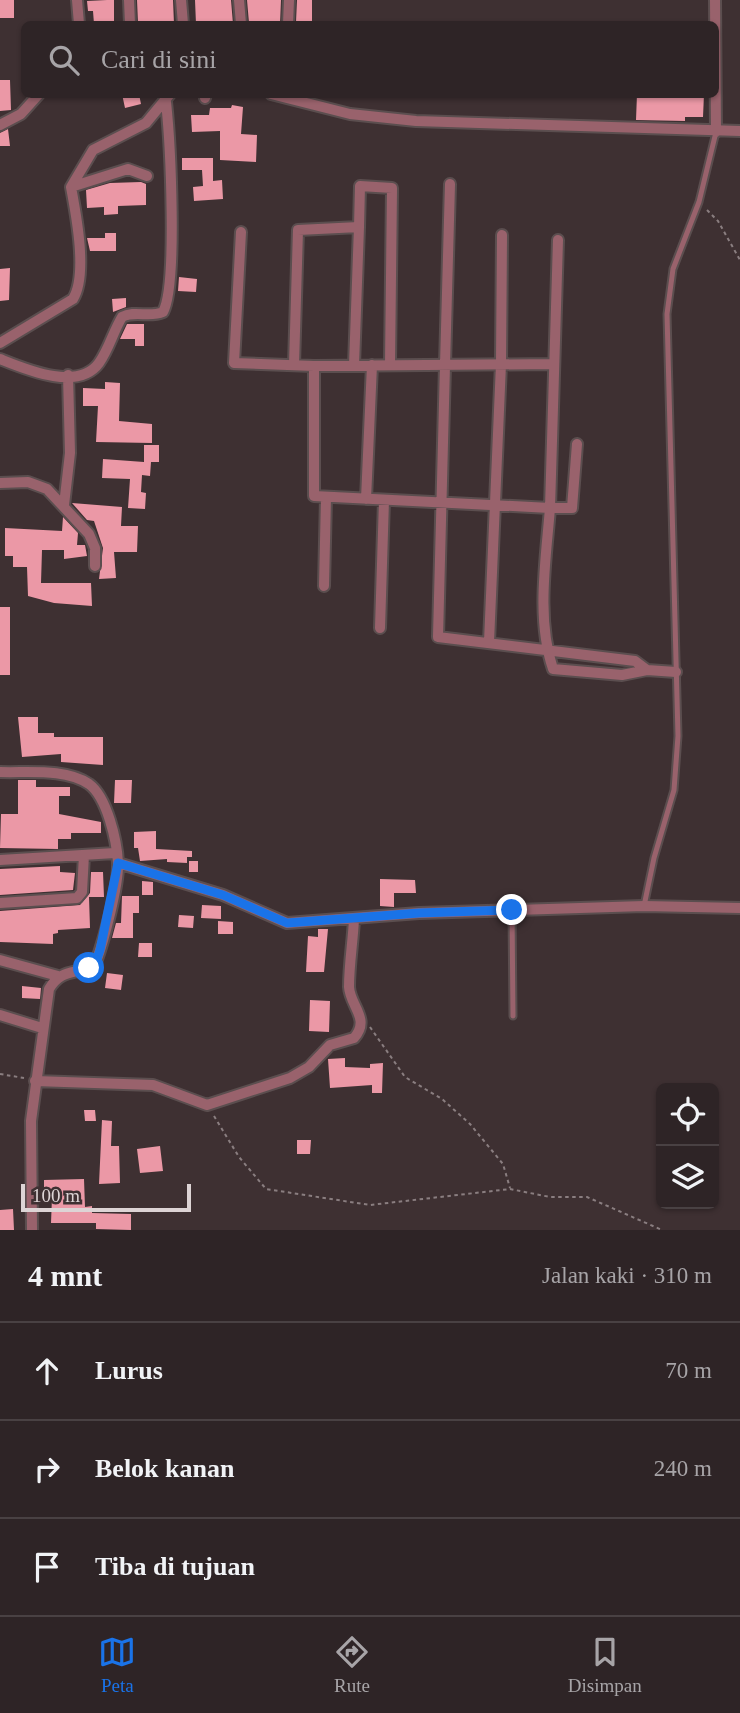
<!DOCTYPE html>
<html lang="id">
<meta charset="utf-8">
<style>
:root{--surface:#2e2426;--page:#3a3032;--text:#f1f3f6;--muted:#a7a4a7;--line:#494143;--accent:#1a73e8}
body{margin:0;font-family:"Times New Roman",serif;background:var(--page);color:var(--text)}
.controls{position:absolute;right:21px;bottom:21px;display:grid;overflow:hidden;border-radius:10px;box-shadow:0 2px 5px #0004}
.controls button{width:63px;height:63px;display:grid;place-items:center;padding:0;border:0;border-bottom:2px solid var(--line);background:var(--surface);color:var(--text);font:35px sans-serif}
.scale{position:absolute;left:21px;bottom:18px;width:170px;box-sizing:border-box;padding-left:7px;border:4px solid #ddd4d5;border-top:0;font-size:19px;line-height:24px;white-space:nowrap;color:#ddd4d5;-webkit-text-stroke:5px #3e3032;paint-order:stroke}
.stop{position:absolute;width:21px;height:21px;margin:-16px;border:5px solid #1a73e8;border-radius:50%;background:#fff}
.stop.end{background:#1a73e8;border-color:#fff;box-shadow:0 2px 7px #0008}
.list{margin:0;padding:0;list-style:none}
h2{display:flex;justify-content:space-between;align-items:center;height:91px;margin:0;padding:0 28px;font-size:30px}
h2 small{font-size:23px;font-weight:400;color:var(--muted)}
.list li{display:grid;grid-template-columns:46px 1fr auto;gap:21px;align-items:center;box-sizing:border-box;height:98px;padding:0 28px;border-top:2px solid var(--line)}
.list b{display:block;font-size:26px;white-space:nowrap}
.list em{font-size:23px;font-style:normal;color:var(--muted)}
.icon{flex:none;width:38px;height:38px;fill:none;stroke:currentColor;stroke-width:2;stroke-linecap:round;stroke-linejoin:round}
.map{position:relative;flex:none;width:740px;height:1230px;overflow:hidden}
.search{position:absolute;background:var(--surface);box-shadow:0 2px 5px #0004;left:21px;right:21px;top:21px;height:77px;display:flex;align-items:center;gap:18px;box-sizing:border-box;padding:0 24px;border-radius:10px;color:var(--muted);font-size:26px}
.sheet{height:385px;background:var(--surface)}
nav{display:flex;justify-content:space-around;align-items:center;box-sizing:border-box;height:98px;border-top:2px solid var(--line);background:var(--surface);font-size:19px;color:var(--muted)}
nav a{display:grid;justify-items:center;gap:4px}
nav .on{color:var(--accent)}
.map>svg:first-child{display:block}
</style>
<div class="map">
<svg width="740" height="1230" viewBox="0 0 740 1230">
<rect width="100%" height="100%" fill="#3e3032"/>
<path fill="#eb98a6" d="M 0,0 L 14,0 L 14,18 L 0,18 Z
M 107,0 L 114,0 L 114,24 L 94,24 L 93,11 L 88,11 L 87,1 Z
M 137,0 L 173,0 L 174,24 L 138,23 Z
M 195,0 L 231,0 L 233,24 L 196,24 Z
M 247,0 L 281,0 L 280,24 L 249,23 Z
M 297,0 L 312,0 L 312,22 L 296,22 Z
M 0,80 L 10,80 L 11,110 L 0,111 Z
M 122,94 L 139,94 L 141,104 L 125,108 Z
M 637,94 L 704,94 L 703,117 L 685,117 L 685,121 L 636,120 Z
M 232,105 L 243,107 L 241,134 L 257,135 L 256,162 L 220,160 L 220,131 L 192,132 L 191,115 L 209,115 L 210,108 L 231,108 Z
M 8,129 L 10,146 L 0,146 L 0,133 Z
M 182,158 L 213,158 L 213,181 L 222,180 L 223,199 L 194,201 L 193,187 L 203,186 L 202,170 L 182,170 Z
M 141,182 L 146,184 L 146,205 L 118,206 L 118,214 L 104,215 L 104,207 L 87,208 L 86,190 L 110,183 Z
M 105,233 L 116,233 L 116,251 L 90,251 L 87,238 L 105,238 Z
M 10,268 L 9,300 L 0,301 L 0,269 Z
M 179,277 L 197,279 L 196,292 L 178,291 Z
M 126,298 L 126,307 L 113,312 L 112,299 Z
M 127,324 L 144,324 L 144,346 L 135,346 L 135,339 L 120,339 Z
M 105,382 L 120,383 L 119,421 L 152,424 L 152,443 L 96,442 L 98,406 L 83,406 L 83,388 L 105,389 Z
M 144,445 L 159,445 L 159,462 L 151,462 L 150,476 L 142,475 L 141,492 L 146,493 L 145,509 L 128,508 L 130,479 L 102,478 L 103,459 L 144,462 Z
M 72,503 L 122,507 L 121,526 L 138,526 L 137,552 L 114,552 L 116,578 L 99,579 L 103,548 L 94,521 L 87,520 Z
M 63,517 L 78,533 L 77,545 L 85,545 L 87,556 L 64,559 L 64,550 L 42,550 L 41,583 L 91,583 L 92,606 L 54,603 L 28,596 L 27,567 L 13,567 L 13,556 L 5,556 L 5,528 L 62,531 Z
M 0,607 L 10,607 L 10,675 L 0,675 Z
M 18,717 L 38,717 L 38,733 L 54,733 L 54,737 L 103,737 L 103,765 L 61,762 L 61,754 L 22,757 Z
M 18,780 L 36,780 L 36,787 L 70,787 L 70,796 L 59,796 L 59,814 L 101,822 L 101,833 L 71,833 L 71,839 L 58,839 L 58,849 L 0,848 L 1,814 L 18,814 Z
M 115,780 L 132,780 L 131,803 L 114,803 Z
M 156,831 L 156,849 L 192,851 L 192,857 L 187,857 L 187,863 L 167,862 L 167,859 L 140,861 L 138,848 L 134,848 L 134,832 Z
M 189,861 L 198,861 L 198,872 L 189,872 Z
M 60,866 L 60,872 L 75,873 L 73,890 L 0,895 L 0,869 Z
M 91,872 L 103,872 L 104,897 L 89,897 L 90,928 L 58,930 L 58,933 L 53,934 L 53,944 L 0,942 L 0,911 L 80,905 L 90,893 Z
M 380,879 L 415,880 L 416,893 L 394,893 L 394,907 L 380,906 Z
M 142,881 L 153,882 L 153,895 L 142,895 Z
M 122,896 L 139,896 L 139,913 L 133,913 L 133,938 L 112,938 L 116,923 L 121,923 Z
M 202,905 L 221,906 L 221,919 L 201,918 Z
M 179,915 L 194,916 L 193,928 L 178,927 Z
M 218,921 L 233,922 L 233,934 L 218,934 Z
M 318,929 L 328,929 L 324,972 L 306,972 L 308,936 L 318,937 Z
M 139,943 L 152,943 L 152,957 L 138,957 Z
M 107,973 L 123,975 L 121,990 L 105,988 Z
M 22,986 L 41,988 L 40,999 L 22,998 Z
M 310,1000 L 330,1001 L 329,1032 L 309,1031 Z
M 345,1058 L 345,1067 L 370,1068 L 370,1064 L 383,1063 L 382,1093 L 372,1093 L 372,1085 L 330,1088 L 328,1059 Z
M 84,1110 L 95,1110 L 96,1121 L 85,1121 Z
M 102,1120 L 112,1121 L 111,1146 L 119,1146 L 120,1183 L 99,1184 Z
M 297,1140 L 311,1140 L 310,1154 L 297,1154 Z
M 160,1146 L 163,1171 L 140,1173 L 137,1149 Z
M 84,1179 L 85,1207 L 92,1206 L 92,1213 L 131,1214 L 131,1230 L 96,1229 L 96,1223 L 51,1223 L 52,1197 L 44,1197 L 44,1180 Z
M 13,1209 L 14,1230 L 0,1230 L 0,1210 Z"/>
<g fill="none" stroke-linecap="round" stroke-linejoin="round">
<g stroke="#5b4e4f" stroke-width="9">
<path id="lane" d="M 644,906 L 654,858 L 674,790 L 678,736 L 667,314 L 673,269 L 699,202 L 716,132
M 512,911 L 513,1016"/>
</g>
<g stroke="#5b4e4f" stroke-width="14">
<path id="street" d="M 77,0 L 79,24
M 129,0 L 130,24
M 181,0 L 183,24
M 239,0 L 241,24
M 715,0 L 716,132
M 288,24 L 289,0
M 271,94 L 350,114 L 416,121 L 740,131
M 205,98 L 206,94
M 0,125 L 21,114 L 39,94
M 450,184 L 445,365 L 451,365
M 71,187 L 128,169 L 147,176
M 359,227 L 360,186 L 392,188 L 390,365
M 241,232 L 234,363 L 314,366 L 314,496 L 550,508 L 558,240
M 0,343 L 73,299 C 88,275 76,214 71,187 L 93,150 L 146,123 L 170,94
M 0,359 C 25,369 78,392 99,363 C 109,349 113,332 122,317 C 135,310 149,318 163,312 C 178,285 170,139 166,102
M 294,365 L 298,230 L 359,227 L 354,365
M 445,365 L 438,637 L 635,661 L 647,670
M 314,366 L 553,364
M 577,444 L 572,508 L 550,508 C 546,559 536,619 553,669 L 622,675 L 647,670 L 676,672
M 0,483 L 28,482 L 47,489 L 89,534 L 95,548 L 95,566
M 366,499 L 372,365
M 64,505 L 70,453 L 68,375
M 324,586 L 326,497
M 380,628 L 384,500
M 489,642 L 501,364 L 502,235
M 0,772 C 28,773 65,768 89,784 C 107,797 117,841 118,863 C 119,885 104,940 96,962 C 81,977 63,965 49,989 L 31,1121 L 32,1230
M 0,860 L 115,853
M 118,863 L 223,895 L 287,923 L 419,913 L 644,906 L 740,908
M 0,903 L 77,898 L 82,892 L 84,855
M 0,960 L 58,976
M 0,1015 L 42,1028
M 35,1081 L 153,1085 L 207,1105 L 290,1078 L 309,1067 L 330,1045 L 354,1038 C 371,1019 350,1006 349,987 C 349,964 353,941 354,919"/>
</g>
<path stroke="#8a7e80" stroke-width="2" stroke-dasharray="3.5 3.5" stroke-linecap="butt" d="M 707,210 L 718,221 L 740,260
M 370,1027 L 405,1077 L 442,1099 L 470,1124 L 503,1164 L 510,1188
M 0,1074 L 24,1078
M 214,1116 L 239,1157 L 266,1189 L 370,1205 L 510,1189 L 550,1197 L 587,1197 L 662,1230"/>
<use href="#lane" stroke="#99626c" stroke-width="5"/>
<use href="#street" stroke="#99626c" stroke-width="10"/>
</g>
<g fill="none" stroke-linecap="round" stroke-linejoin="round">
<path stroke="#1a73e8" stroke-width="9" d="M 89,968 L 96,962 L 100,950 L 118,863 L 223,895 L 287,923 L 419,913 L 512,910"/>
</g>
</svg>
<div class="controls">
<button><svg class="icon" aria-label="locate" viewBox="0 0 24 24"><circle cx="12" cy="12" r="6"/><path d="M12 2v4M12 18v4M2 12h4M18 12h4"/></svg></button>
<button><svg class="icon" aria-label="layers" viewBox="0 0 24 24"><path d="M12 4l9 5-9 5-9-5zM3 14l9 5 9-5"/></svg></button>
</div>
<div class="scale">100 m</div>
<div class="stop" style="left:89px;top:968px"></div>
<div class="stop end" style="left:512px;top:910px"></div>
<div class="search"><svg class="icon" aria-label="search" viewBox="0 0 24 24"><circle cx="10" cy="10" r="6"/><path d="M15 15l6 6"/></svg>Cari di sini</div>
</div>
<section class="sheet">
<h2>4 mnt<small>Jalan kaki · 310 m</small></h2>
<ul class="list">
<li><svg class="icon" aria-label="ahead" viewBox="0 0 24 24"><path d="M12 20V5M6 11l6-6 6 6"/></svg><div><b>Lurus</b></div><em>70 m</em></li>
<li><svg class="icon" aria-label="right" viewBox="0 0 24 24"><path d="M7 20v-9h11M14 6l5 5-5 5"/></svg><div><b>Belok kanan</b></div><em>240 m</em></li>
<li><svg class="icon" aria-label="arrive" viewBox="0 0 24 24"><path d="M6 21V4h12l-3 4 3 4H6"/></svg><div><b>Tiba di tujuan</b></div></li>
</ul>
</section>
<nav>
<a class="on"><svg class="icon" aria-label="map" viewBox="0 0 24 24"><path d="M3 6l6-2 6 2 6-2v14l-6 2-6-2-6 2zM9 4v14M15 6v14"/></svg>Peta</a>
<a><svg class="icon" aria-label="directions" viewBox="0 0 24 24"><path d="M12 3l9 9-9 9-9-9zM9 14v-3h6M13 9l2 2-2 2"/></svg>Rute</a>
<a><svg class="icon" aria-label="saved" viewBox="0 0 24 24"><path d="M7 4h10v16l-5-4-5 4z"/></svg>Disimpan</a>
</nav>
